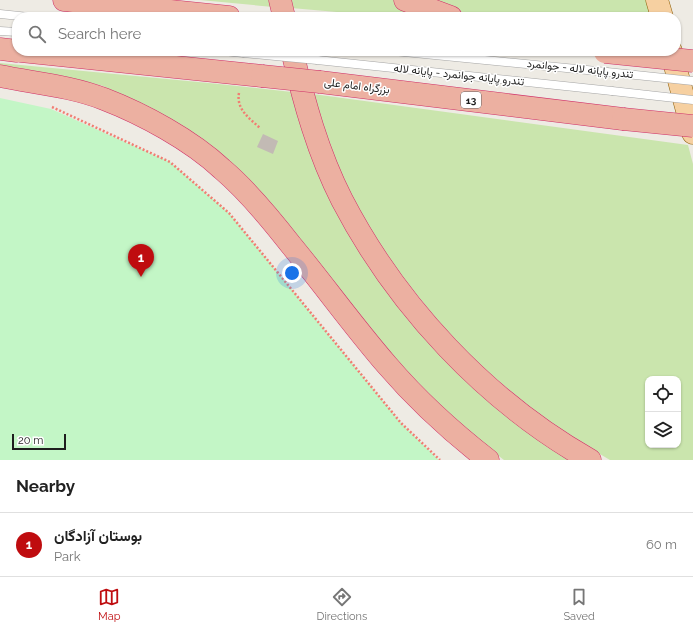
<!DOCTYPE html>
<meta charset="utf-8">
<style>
:root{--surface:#fff;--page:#f2f2f2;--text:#222;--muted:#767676;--line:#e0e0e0;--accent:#bf0c0f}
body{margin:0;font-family:Raleway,Vazirmatn,sans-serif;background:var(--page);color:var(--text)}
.controls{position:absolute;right:12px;bottom:12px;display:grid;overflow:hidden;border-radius:8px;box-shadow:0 1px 3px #0004}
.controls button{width:36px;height:36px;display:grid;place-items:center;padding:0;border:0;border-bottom:1px solid var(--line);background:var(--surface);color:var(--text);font:20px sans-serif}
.scale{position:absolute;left:12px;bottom:10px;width:54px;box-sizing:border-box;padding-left:4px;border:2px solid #1e1e1e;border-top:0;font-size:11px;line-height:14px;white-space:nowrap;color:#1e1e1e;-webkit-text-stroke:3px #fff;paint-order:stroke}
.you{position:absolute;left:292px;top:273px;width:14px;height:14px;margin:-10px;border:3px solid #fff;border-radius:50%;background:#1a73e8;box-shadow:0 0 0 6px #1a73e833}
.badge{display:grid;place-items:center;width:26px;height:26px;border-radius:50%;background:var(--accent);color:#fff;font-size:13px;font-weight:700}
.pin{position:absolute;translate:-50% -33px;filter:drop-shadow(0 1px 2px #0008)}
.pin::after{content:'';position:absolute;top:21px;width:14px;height:12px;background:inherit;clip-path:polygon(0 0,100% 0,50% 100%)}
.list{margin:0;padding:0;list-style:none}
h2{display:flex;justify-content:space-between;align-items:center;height:52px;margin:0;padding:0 16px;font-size:17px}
h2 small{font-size:13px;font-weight:400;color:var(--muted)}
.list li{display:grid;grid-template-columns:26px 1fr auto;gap:12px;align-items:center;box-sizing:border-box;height:64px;padding:0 16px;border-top:1px solid var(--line)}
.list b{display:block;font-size:15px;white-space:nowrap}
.list p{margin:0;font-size:13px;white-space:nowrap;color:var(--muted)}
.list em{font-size:13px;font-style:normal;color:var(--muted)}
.icon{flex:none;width:22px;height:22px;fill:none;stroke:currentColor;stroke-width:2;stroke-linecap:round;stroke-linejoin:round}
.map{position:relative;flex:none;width:693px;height:460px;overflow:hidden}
.search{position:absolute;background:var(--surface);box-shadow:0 1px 3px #0004;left:12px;right:12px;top:12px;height:44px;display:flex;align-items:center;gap:10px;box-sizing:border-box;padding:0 14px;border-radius:16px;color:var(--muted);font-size:15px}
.sheet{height:116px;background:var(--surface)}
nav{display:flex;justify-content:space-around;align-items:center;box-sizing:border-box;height:56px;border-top:1px solid var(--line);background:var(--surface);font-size:11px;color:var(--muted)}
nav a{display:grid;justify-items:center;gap:2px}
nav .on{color:var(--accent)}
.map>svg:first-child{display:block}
</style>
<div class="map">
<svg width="693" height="460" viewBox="0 0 693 460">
<rect width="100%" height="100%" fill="#eeebe4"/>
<path fill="#cae5ad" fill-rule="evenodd" d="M 200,0 L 272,0 L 273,7 Z
M 290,0 L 405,0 L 447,17 L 394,17 L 291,8 Z
M 422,0 L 648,0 L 652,17 L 493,17 L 465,13 Z
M 0,63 L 219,84 L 292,92 L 348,233 L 569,460 L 504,460 L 479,441 L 446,411 L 395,359 L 339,289 L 142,106 L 103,86 L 63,76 L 0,66 Z
M 313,94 L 688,145 L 693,164 L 693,460 L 610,460 L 566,434 L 529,407 L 468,355 L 443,327 L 392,264 L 354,202 L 338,166 L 322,123 ZM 648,379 L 678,379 L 678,445 L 648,445 Z"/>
<path fill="#c3f6c6" d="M 0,98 L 51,109 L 170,162 L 229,213 L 401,423 L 439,460 L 0,460 Z"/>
<path fill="#c2bab4" d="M 263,134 L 278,141 L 273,154 L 257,147 Z"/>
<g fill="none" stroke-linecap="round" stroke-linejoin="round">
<g stroke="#a5a5a5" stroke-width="9">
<path id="service" d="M 0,14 L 29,17
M 0,31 L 17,32
M 224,51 L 243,53
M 394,51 L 607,72
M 317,60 L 612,91"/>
</g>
<g stroke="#8e6009" stroke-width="23">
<path id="primary" d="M 657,0 L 662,17
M 671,51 L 693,133"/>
</g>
<g stroke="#cf2f68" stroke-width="23">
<path id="trunk" d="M 64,0 L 229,17
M 280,0 L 284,17
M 405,0 L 451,17
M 0,49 L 17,51
M 21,51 L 262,76
M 292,51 C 304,102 318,153 342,200 C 397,306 486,401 590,460
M 0,76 C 34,83 71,86 104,99 C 143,114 191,140 222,169 C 248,191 270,218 291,245 C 324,285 354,327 387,365 C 417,400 452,432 488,460
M 320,82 L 623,119"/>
</g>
<path stroke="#f17d72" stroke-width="2.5" stroke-dasharray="2 2" stroke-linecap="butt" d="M 239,93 C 236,109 249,118 260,128
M 52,107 L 170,162 L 229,213 L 401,423 L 440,460"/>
<use href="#service" stroke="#fff" stroke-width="8"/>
<use href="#primary" stroke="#f6d0a1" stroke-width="22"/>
<use href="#trunk" stroke="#ecb0a1" stroke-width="22"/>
<g stroke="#a5a5a5" stroke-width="9" stroke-linecap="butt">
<path id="service-bridge" d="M 243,53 L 317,60
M 607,72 L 693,81
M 612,91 L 693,100"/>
</g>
<g stroke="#cf2f68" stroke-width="23" stroke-linecap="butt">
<path id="trunk-bridge" d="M 605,52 L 693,61
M 262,76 L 320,82
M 623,119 L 693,126"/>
</g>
<use href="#service-bridge" stroke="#fff" stroke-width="8"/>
<use href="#trunk-bridge" stroke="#ecb0a1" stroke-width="22"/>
</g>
<g text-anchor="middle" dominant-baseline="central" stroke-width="3" stroke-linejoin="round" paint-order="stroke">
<rect fill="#fff" stroke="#626262" stroke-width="1" x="461" y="92" width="20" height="16" rx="3"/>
<g font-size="10" font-weight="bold" fill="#1e1e1e">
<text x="471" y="100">13</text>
</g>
<g font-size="11" fill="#1e1e1e" stroke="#fff">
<text transform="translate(580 69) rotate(6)">تندرو پایانه لاله - جوانمرد</text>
<text transform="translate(459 75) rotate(6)">تندرو پایانه جوانمرد - پایانه لاله</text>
<text transform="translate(357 86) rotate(7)">بزرگراه امام علی</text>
</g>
</g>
</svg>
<div class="controls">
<button><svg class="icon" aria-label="locate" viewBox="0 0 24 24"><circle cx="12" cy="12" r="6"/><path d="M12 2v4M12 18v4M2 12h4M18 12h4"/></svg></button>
<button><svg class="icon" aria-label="layers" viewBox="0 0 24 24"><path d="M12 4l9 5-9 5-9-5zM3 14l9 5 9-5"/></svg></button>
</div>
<div class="scale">20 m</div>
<div class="you"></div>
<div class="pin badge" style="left:141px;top:277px">1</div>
<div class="search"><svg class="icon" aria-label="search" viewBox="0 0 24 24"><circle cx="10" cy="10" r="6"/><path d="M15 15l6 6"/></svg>Search here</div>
</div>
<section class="sheet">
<h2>Nearby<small></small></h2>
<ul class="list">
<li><span class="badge">1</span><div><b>بوستان آزادگان</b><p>Park</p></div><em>60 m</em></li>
</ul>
</section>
<nav>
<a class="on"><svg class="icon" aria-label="map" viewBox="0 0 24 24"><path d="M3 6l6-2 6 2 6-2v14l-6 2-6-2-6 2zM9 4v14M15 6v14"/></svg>Map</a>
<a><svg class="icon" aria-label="directions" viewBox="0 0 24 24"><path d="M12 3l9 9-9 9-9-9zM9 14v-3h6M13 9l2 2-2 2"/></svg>Directions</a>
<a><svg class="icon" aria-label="saved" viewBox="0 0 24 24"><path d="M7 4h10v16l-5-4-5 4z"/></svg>Saved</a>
</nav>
